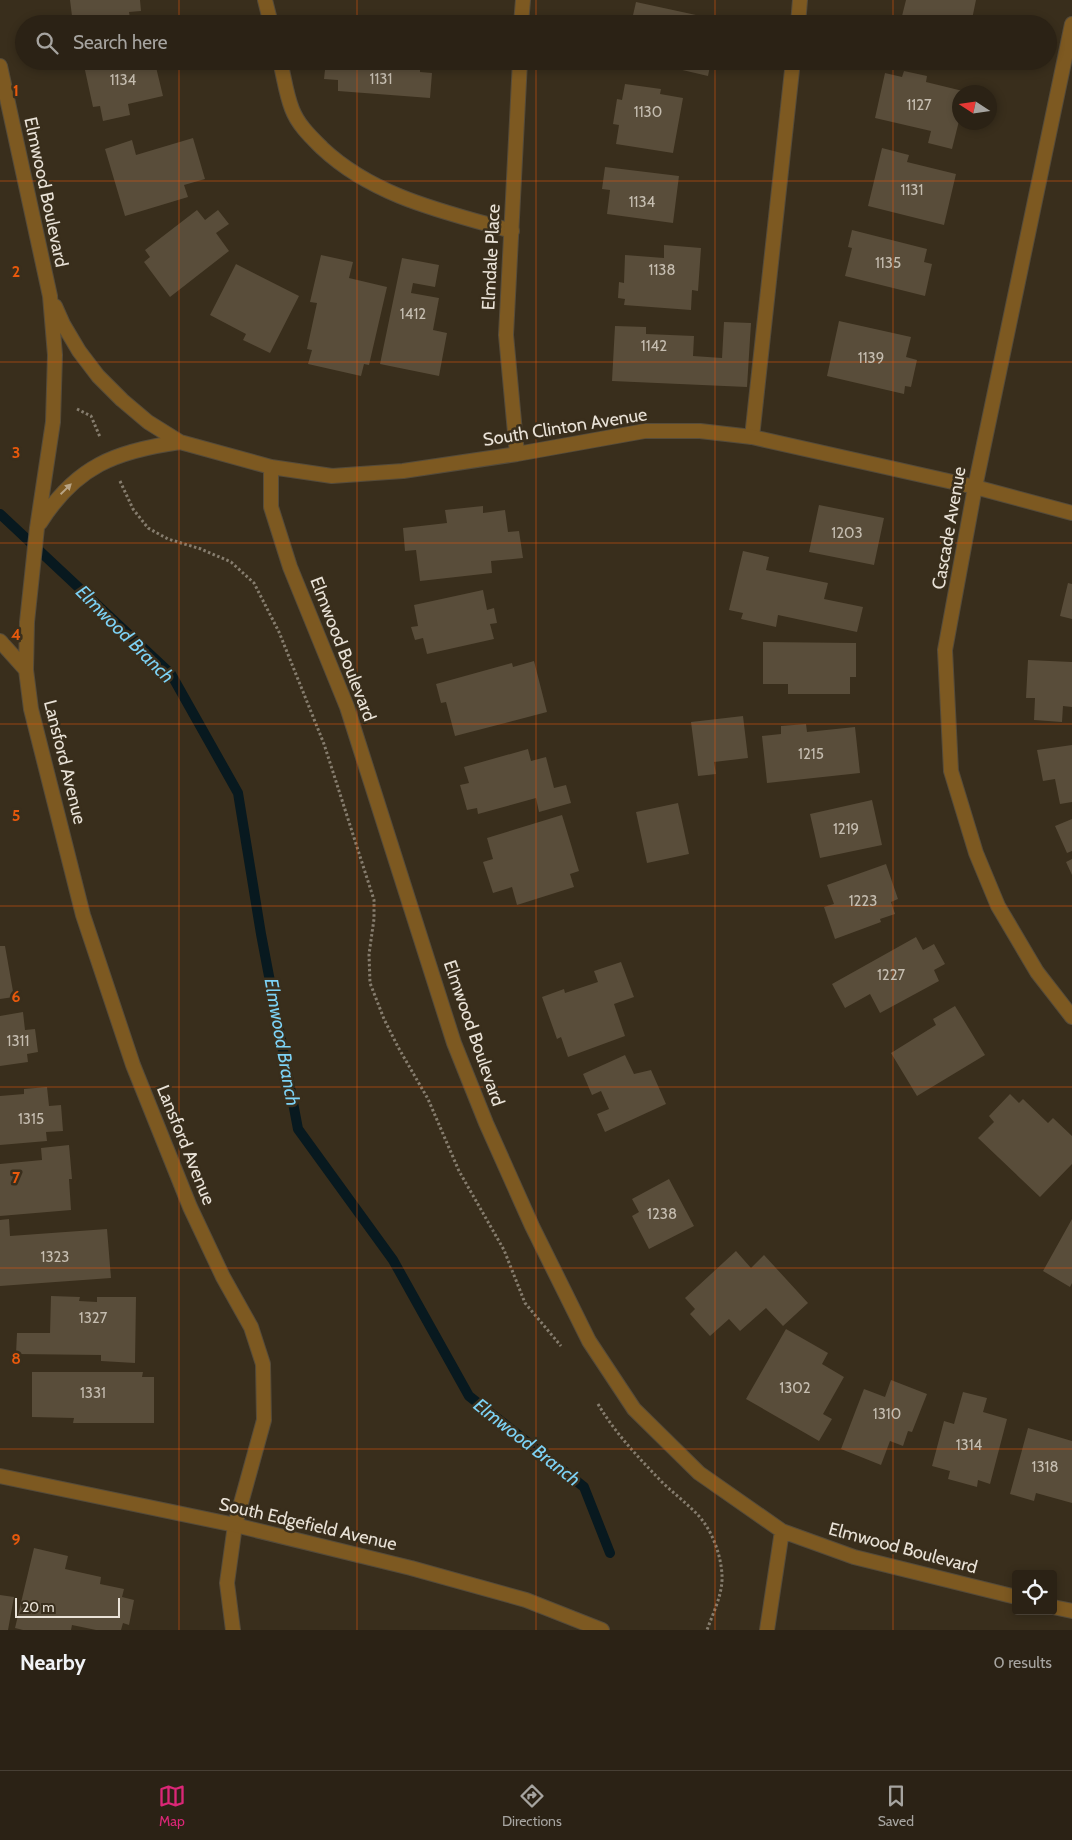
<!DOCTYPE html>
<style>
:root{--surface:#2b2215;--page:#332a1e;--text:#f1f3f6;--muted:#a6a4a0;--line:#473f34;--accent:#db2777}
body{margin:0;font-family:Cabin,sans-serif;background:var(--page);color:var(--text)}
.controls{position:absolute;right:15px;bottom:15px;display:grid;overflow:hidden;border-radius:5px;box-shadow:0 2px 8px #0003}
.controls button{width:45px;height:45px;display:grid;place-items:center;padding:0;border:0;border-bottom:1px solid var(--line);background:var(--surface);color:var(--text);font:25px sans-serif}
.compass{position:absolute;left:952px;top:85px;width:45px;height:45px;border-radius:50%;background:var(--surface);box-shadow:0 2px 8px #0003;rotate:282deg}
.scale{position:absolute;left:15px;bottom:12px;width:105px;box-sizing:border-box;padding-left:5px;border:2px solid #e9e2d7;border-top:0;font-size:14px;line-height:18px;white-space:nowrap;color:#e9e2d7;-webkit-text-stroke:4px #392e1c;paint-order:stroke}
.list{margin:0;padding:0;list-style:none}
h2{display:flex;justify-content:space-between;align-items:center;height:65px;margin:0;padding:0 20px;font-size:21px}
h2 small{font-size:16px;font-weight:400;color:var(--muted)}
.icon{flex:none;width:28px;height:28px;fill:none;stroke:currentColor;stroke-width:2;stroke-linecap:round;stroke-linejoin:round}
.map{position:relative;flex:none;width:1072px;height:1630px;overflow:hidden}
.search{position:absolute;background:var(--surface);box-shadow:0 2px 8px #0003;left:15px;right:15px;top:15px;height:55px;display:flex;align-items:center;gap:12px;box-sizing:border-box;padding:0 18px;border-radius:28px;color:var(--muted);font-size:19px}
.sheet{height:140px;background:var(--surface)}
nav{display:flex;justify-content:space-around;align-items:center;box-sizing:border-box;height:70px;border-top:1px solid var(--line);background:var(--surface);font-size:14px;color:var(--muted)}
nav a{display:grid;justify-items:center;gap:2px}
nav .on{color:var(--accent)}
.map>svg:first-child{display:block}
</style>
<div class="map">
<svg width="1072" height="1630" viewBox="0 0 1072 1630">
<rect width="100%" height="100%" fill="#392e1c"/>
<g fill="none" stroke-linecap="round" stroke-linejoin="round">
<path stroke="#08191f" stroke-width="10" d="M 0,514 L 171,674 L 238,793 L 261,934 L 298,1129 L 393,1260 L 469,1396 L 584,1487 L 610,1553"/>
</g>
<path fill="#594d3a" d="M 70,0 L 140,0 L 141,11 L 129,12 L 131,24 L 73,24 Z
M 906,0 L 976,0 L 971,24 L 900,24 Z
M 636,2 L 719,20 L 719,24 L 631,24 Z
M 83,61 L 150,61 L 151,65 L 155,63 L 163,96 L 128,104 L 130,115 L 103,121 L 100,106 L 93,107 Z
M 326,61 L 420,61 L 420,72 L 432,73 L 430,98 L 338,91 L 338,80 L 324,79 Z
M 644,61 L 711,61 L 708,76 Z
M 962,61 L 973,61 L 973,65 Z
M 904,71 L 927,76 L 926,82 L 967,92 L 960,92 L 960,117 L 952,149 L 928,143 L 931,131 L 875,118 L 885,73 L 902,77 Z
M 625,84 L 661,89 L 660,94 L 683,98 L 673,153 L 616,144 L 619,125 L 613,124 L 617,99 L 622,100 Z
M 193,138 L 205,179 L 184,185 L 188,197 L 125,216 L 105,149 L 132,140 L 136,155 Z
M 882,148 L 909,155 L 907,162 L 956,174 L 944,225 L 868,206 Z
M 605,167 L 679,176 L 673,223 L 607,214 L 610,190 L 602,189 Z
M 197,210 L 205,220 L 218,210 L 229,224 L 216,233 L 229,251 L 170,297 L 144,262 L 150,257 L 145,250 Z
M 852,230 L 927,249 L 924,262 L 932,264 L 925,296 L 845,276 L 852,248 L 848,247 Z
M 664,245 L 701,248 L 698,291 L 692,290 L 691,310 L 624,305 L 625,299 L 618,298 L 619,282 L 624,283 L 625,255 L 664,258 Z
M 321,255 L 353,262 L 349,278 L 387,287 L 369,365 L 364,364 L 361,376 L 308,364 L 312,350 L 307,349 L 317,303 L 310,302 Z
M 402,258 L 439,265 L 435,287 L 413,283 L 411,293 L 439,298 L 433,330 L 447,333 L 439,376 L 380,364 Z
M 236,264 L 299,296 L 270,353 L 243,340 L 246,334 L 210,315 Z
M 839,321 L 911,337 L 906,357 L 917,360 L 911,387 L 905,386 L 904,394 L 827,376 Z
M 724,322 L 751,323 L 747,387 L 612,381 L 615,326 L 646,327 L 646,334 L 694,336 L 693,356 L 722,358 Z
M 819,505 L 884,518 L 874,565 L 809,552 Z
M 483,506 L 483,513 L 505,510 L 508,532 L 519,531 L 523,558 L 491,561 L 492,573 L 420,581 L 416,550 L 405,551 L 403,528 L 447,523 L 445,510 Z
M 743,551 L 769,557 L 766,570 L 828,583 L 824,599 L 863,607 L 857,632 L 778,615 L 776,627 L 741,619 L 743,613 L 729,610 Z
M 1068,583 L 1072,584 L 1072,619 L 1060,616 Z
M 483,590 L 487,610 L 494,608 L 497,623 L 490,624 L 494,639 L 427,654 L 423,638 L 415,640 L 411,627 L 418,626 L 414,605 Z
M 763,642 L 856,643 L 856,677 L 850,677 L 850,694 L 788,694 L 788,684 L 763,684 Z
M 1028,660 L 1072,662 L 1072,707 L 1063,706 L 1062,722 L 1034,720 L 1035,698 L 1026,698 Z
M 534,661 L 547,712 L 455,736 L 446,702 L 441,703 L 436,684 L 512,663 L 513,667 Z
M 743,716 L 748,758 L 714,762 L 716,774 L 698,776 L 691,722 Z
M 806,724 L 807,732 L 855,727 L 860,773 L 767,783 L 762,736 L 781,734 L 781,726 Z
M 1072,745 L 1072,802 L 1060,804 L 1055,779 L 1043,781 L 1037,750 Z
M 528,749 L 531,761 L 546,757 L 554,788 L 566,785 L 571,803 L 539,812 L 536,798 L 478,814 L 477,808 L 467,810 L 460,785 L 469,783 L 464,767 Z
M 872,800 L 882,845 L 820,858 L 810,814 Z
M 678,803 L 689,854 L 647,863 L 636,812 Z
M 562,815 L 579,871 L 570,874 L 574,887 L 517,905 L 512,887 L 493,893 L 483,862 L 493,859 L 487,838 Z
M 1072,819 L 1072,851 L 1067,853 L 1055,826 Z
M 1072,859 L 1072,875 L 1066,862 Z
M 886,864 L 898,899 L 891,902 L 895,914 L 880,919 L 881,922 L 835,939 L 824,907 L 834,904 L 827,885 Z
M 916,937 L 923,950 L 934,944 L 945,964 L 934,970 L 939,981 L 880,1013 L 870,994 L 845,1008 L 832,984 Z
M 0,946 L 5,946 L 14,997 L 0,999 Z
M 621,962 L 634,997 L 614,1004 L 625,1036 L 568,1057 L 561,1037 L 557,1039 L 542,997 L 564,989 L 565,993 L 598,982 L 594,971 Z
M 955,1006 L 985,1055 L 917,1096 L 891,1053 L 936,1025 L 933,1019 Z
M 23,1012 L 25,1030 L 35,1029 L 38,1052 L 27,1054 L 28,1062 L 0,1066 L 0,1016 Z
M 625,1055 L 634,1074 L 651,1070 L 666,1104 L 605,1132 L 597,1114 L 609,1109 L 601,1091 L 592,1095 L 583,1074 Z
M 47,1087 L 49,1106 L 61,1105 L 63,1131 L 46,1132 L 47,1141 L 0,1145 L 0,1096 L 24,1094 L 24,1089 Z
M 1010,1094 L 1019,1103 L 1023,1099 L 1048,1123 L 1053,1118 L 1072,1136 L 1072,1164 L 1040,1197 L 978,1138 L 994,1122 L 989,1116 Z
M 69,1145 L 72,1179 L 69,1179 L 71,1210 L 0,1216 L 0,1164 L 42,1160 L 41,1148 Z
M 669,1179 L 694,1226 L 649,1249 L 632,1216 L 639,1212 L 632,1199 Z
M 9,1219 L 10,1236 L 107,1229 L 111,1278 L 0,1286 L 0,1220 Z
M 1072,1219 L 1072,1283 L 1070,1287 L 1043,1271 Z
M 736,1251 L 751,1268 L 764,1255 L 808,1303 L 783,1326 L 766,1308 L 740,1331 L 729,1319 L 710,1336 L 690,1314 L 695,1309 L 685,1298 Z
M 51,1296 L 80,1297 L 79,1301 L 97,1302 L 97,1297 L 136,1297 L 135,1363 L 101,1361 L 101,1355 L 16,1354 L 17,1333 L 50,1333 Z
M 786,1329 L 828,1353 L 822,1364 L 844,1377 L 823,1414 L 832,1419 L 819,1441 L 746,1399 Z
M 32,1372 L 143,1372 L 142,1377 L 154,1377 L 154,1423 L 73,1423 L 74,1418 L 32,1417 Z
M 891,1380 L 927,1394 L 912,1432 L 908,1431 L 903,1446 L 890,1441 L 881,1465 L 841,1449 L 864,1389 L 885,1397 Z
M 963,1392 L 987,1398 L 983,1412 L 1007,1419 L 990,1484 L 978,1480 L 977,1487 L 948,1479 L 950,1471 L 932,1466 L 944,1421 L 954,1424 Z
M 1028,1428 L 1072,1441 L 1072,1503 L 1036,1493 L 1034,1501 L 1010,1494 Z
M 34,1548 L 68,1556 L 65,1569 L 101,1577 L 100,1584 L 124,1589 L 122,1597 L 134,1600 L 129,1625 L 123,1623 L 121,1630 L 96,1630 L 72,1625 L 71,1630 L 23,1630 L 15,1628 Z
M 0,1595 L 14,1597 L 8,1630 L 0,1630 Z"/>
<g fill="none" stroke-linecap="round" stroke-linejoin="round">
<g stroke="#554b3a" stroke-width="16">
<path id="service" d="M 265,0 L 271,24
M 798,24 L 800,0
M 280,61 C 284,77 286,94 292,109 C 298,125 311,137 322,148 C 374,197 445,212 512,231
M 752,437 L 793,61"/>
</g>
<g stroke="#554b3a" stroke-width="16">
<path id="minor" d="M 521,24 L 523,0
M 1072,24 L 975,487 L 945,650 L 951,771 L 976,853 L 998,906 L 1037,972 L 1072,1017
M 0,66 L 50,296 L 55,355 L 53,422 L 37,528 L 27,622 L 26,670 L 31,709 L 83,915 L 133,1065 L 190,1207 L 223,1277 L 251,1327 L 263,1364 L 264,1420 L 235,1525 L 227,1583 L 233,1630
M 55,306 L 63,324 L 79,351 L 98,376 L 122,400 L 148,422 L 180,442 L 271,467 L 332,476 L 403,471 L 517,454 L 645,431 L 700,431 L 752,437 L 975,487 L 1072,513
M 517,454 L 506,335 L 520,61
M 271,467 L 271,507 L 290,567 L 347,707 L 454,1043 L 486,1123 L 532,1226 L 589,1341 L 634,1409 L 699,1473 L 782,1531 L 854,1557 L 1016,1597
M 40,523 C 76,466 116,451 180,442
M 0,641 L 26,670
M 1053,1607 L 1072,1611
M 767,1630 L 782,1531"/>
</g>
<g stroke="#554b3a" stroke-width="16">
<path id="tertiary" d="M 0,1476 L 235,1525 L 411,1568 L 526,1600 L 602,1630"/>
</g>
<path stroke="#867d6e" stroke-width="3" stroke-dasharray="2.5 2.5" stroke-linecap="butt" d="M 77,409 L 91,416 L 100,437
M 120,481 L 133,509 L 148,528 L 168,539 L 201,549 L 231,562 L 254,583 L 279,632 L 324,744 L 374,900 L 374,919 L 369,954 L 370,983 L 384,1019 L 398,1047 L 428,1099 L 459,1171 L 504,1250 L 525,1303 L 561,1346
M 598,1404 C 615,1433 638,1457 661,1481 C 672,1492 684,1501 695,1512 C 711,1527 721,1554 722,1575 C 723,1594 713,1613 707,1630"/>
<use href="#service" stroke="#7d5921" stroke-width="14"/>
<use href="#minor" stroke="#7d5921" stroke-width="14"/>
<use href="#tertiary" stroke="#7d5921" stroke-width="14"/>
</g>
<defs><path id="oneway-solid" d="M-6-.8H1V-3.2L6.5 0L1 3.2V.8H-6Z" transform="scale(1.25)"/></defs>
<use fill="#b8a485" href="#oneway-solid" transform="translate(66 489) rotate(-44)"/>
<path fill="none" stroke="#e8590c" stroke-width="1" stroke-opacity="0.55" d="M 179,0 L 179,24M 357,0 L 357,24M 536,0 L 536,24M 715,0 L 715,24M 893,0 L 893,24M 179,61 L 179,1630M 357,61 L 357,1630M 536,61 L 536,1630M 715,61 L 715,1630M 893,61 L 893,1630M 0,181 L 1072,181M 0,362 L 1072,362M 0,543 L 1072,543M 0,724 L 1072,724M 0,906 L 1072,906M 0,1087 L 1072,1087M 0,1268 L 1072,1268M 0,1449 L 1072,1449"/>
<g text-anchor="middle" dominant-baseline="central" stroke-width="5" stroke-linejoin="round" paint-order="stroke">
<g font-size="15" fill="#c5bdb0">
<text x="381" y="79">1131</text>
<text x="123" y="80">1134</text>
<text x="919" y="105">1127</text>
<text x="648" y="112">1130</text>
<text x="912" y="190">1131</text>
<text x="642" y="202">1134</text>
<text x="888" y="263">1135</text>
<text x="662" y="270">1138</text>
<text x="413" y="314">1412</text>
<text x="654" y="346">1142</text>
<text x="871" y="358">1139</text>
<text x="847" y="533">1203</text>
<text x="811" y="754">1215</text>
<text x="846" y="829">1219</text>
<text x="863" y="901">1223</text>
<text x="891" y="975">1227</text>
<text x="18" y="1041">1311</text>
<text x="31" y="1119">1315</text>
<text x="662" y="1214">1238</text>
<text x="55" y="1257">1323</text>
<text x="93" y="1318">1327</text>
<text x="795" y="1388">1302</text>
<text x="93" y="1393">1331</text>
<text x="887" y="1414">1310</text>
<text x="969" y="1445">1314</text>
<text x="1045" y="1467">1318</text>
</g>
<g font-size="18" fill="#e9e2d7" stroke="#392e1c">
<text transform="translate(46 192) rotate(78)">Elmwood Boulevard</text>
<text transform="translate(491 257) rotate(-87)">Elmdale Place</text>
<text transform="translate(565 427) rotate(-9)">South Clinton Avenue</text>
<text transform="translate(949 528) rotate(-80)">Cascade Avenue</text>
<text transform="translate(343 649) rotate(69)">Elmwood Boulevard</text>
<text transform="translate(65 762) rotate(76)">Lansford Avenue</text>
<text transform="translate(474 1033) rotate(71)">Elmwood Boulevard</text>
<text transform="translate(186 1145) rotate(68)">Lansford Avenue</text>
<text transform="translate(308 1524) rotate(13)">South Edgefield Avenue</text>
<text transform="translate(903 1548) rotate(15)">Elmwood Boulevard</text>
</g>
<g font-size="19" font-style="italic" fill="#7dd2f5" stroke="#392e1c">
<text transform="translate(125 634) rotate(45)">Elmwood Branch</text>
<text transform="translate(282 1042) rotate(80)">Elmwood Branch</text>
<text transform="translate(527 1442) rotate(38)">Elmwood Branch</text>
</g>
</g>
<g font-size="16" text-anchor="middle" font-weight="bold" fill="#e8590c" stroke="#392e1c" stroke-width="5" stroke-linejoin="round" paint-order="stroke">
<text x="16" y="96">1</text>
<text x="16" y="277">2</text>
<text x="16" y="458">3</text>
<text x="16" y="640">4</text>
<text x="16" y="821">5</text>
<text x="16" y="1002">6</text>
<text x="16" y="1183">7</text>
<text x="16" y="1364">8</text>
<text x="16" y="1545">9</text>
</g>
</svg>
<div class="controls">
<button><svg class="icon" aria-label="locate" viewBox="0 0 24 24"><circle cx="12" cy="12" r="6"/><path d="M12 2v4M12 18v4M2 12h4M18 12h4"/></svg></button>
</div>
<svg class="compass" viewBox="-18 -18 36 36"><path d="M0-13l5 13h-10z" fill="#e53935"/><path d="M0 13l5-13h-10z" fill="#a6a4a0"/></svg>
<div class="scale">20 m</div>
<div class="search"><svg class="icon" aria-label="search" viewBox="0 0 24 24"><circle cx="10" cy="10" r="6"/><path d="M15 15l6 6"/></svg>Search here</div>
</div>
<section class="sheet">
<h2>Nearby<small>0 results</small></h2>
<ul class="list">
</ul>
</section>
<nav>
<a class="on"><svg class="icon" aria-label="map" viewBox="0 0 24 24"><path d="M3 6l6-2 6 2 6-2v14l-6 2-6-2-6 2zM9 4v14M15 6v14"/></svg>Map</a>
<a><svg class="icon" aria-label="directions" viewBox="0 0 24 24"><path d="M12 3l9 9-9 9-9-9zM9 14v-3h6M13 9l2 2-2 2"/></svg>Directions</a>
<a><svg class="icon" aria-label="saved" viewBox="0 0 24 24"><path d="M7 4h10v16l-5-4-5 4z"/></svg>Saved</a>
</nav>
